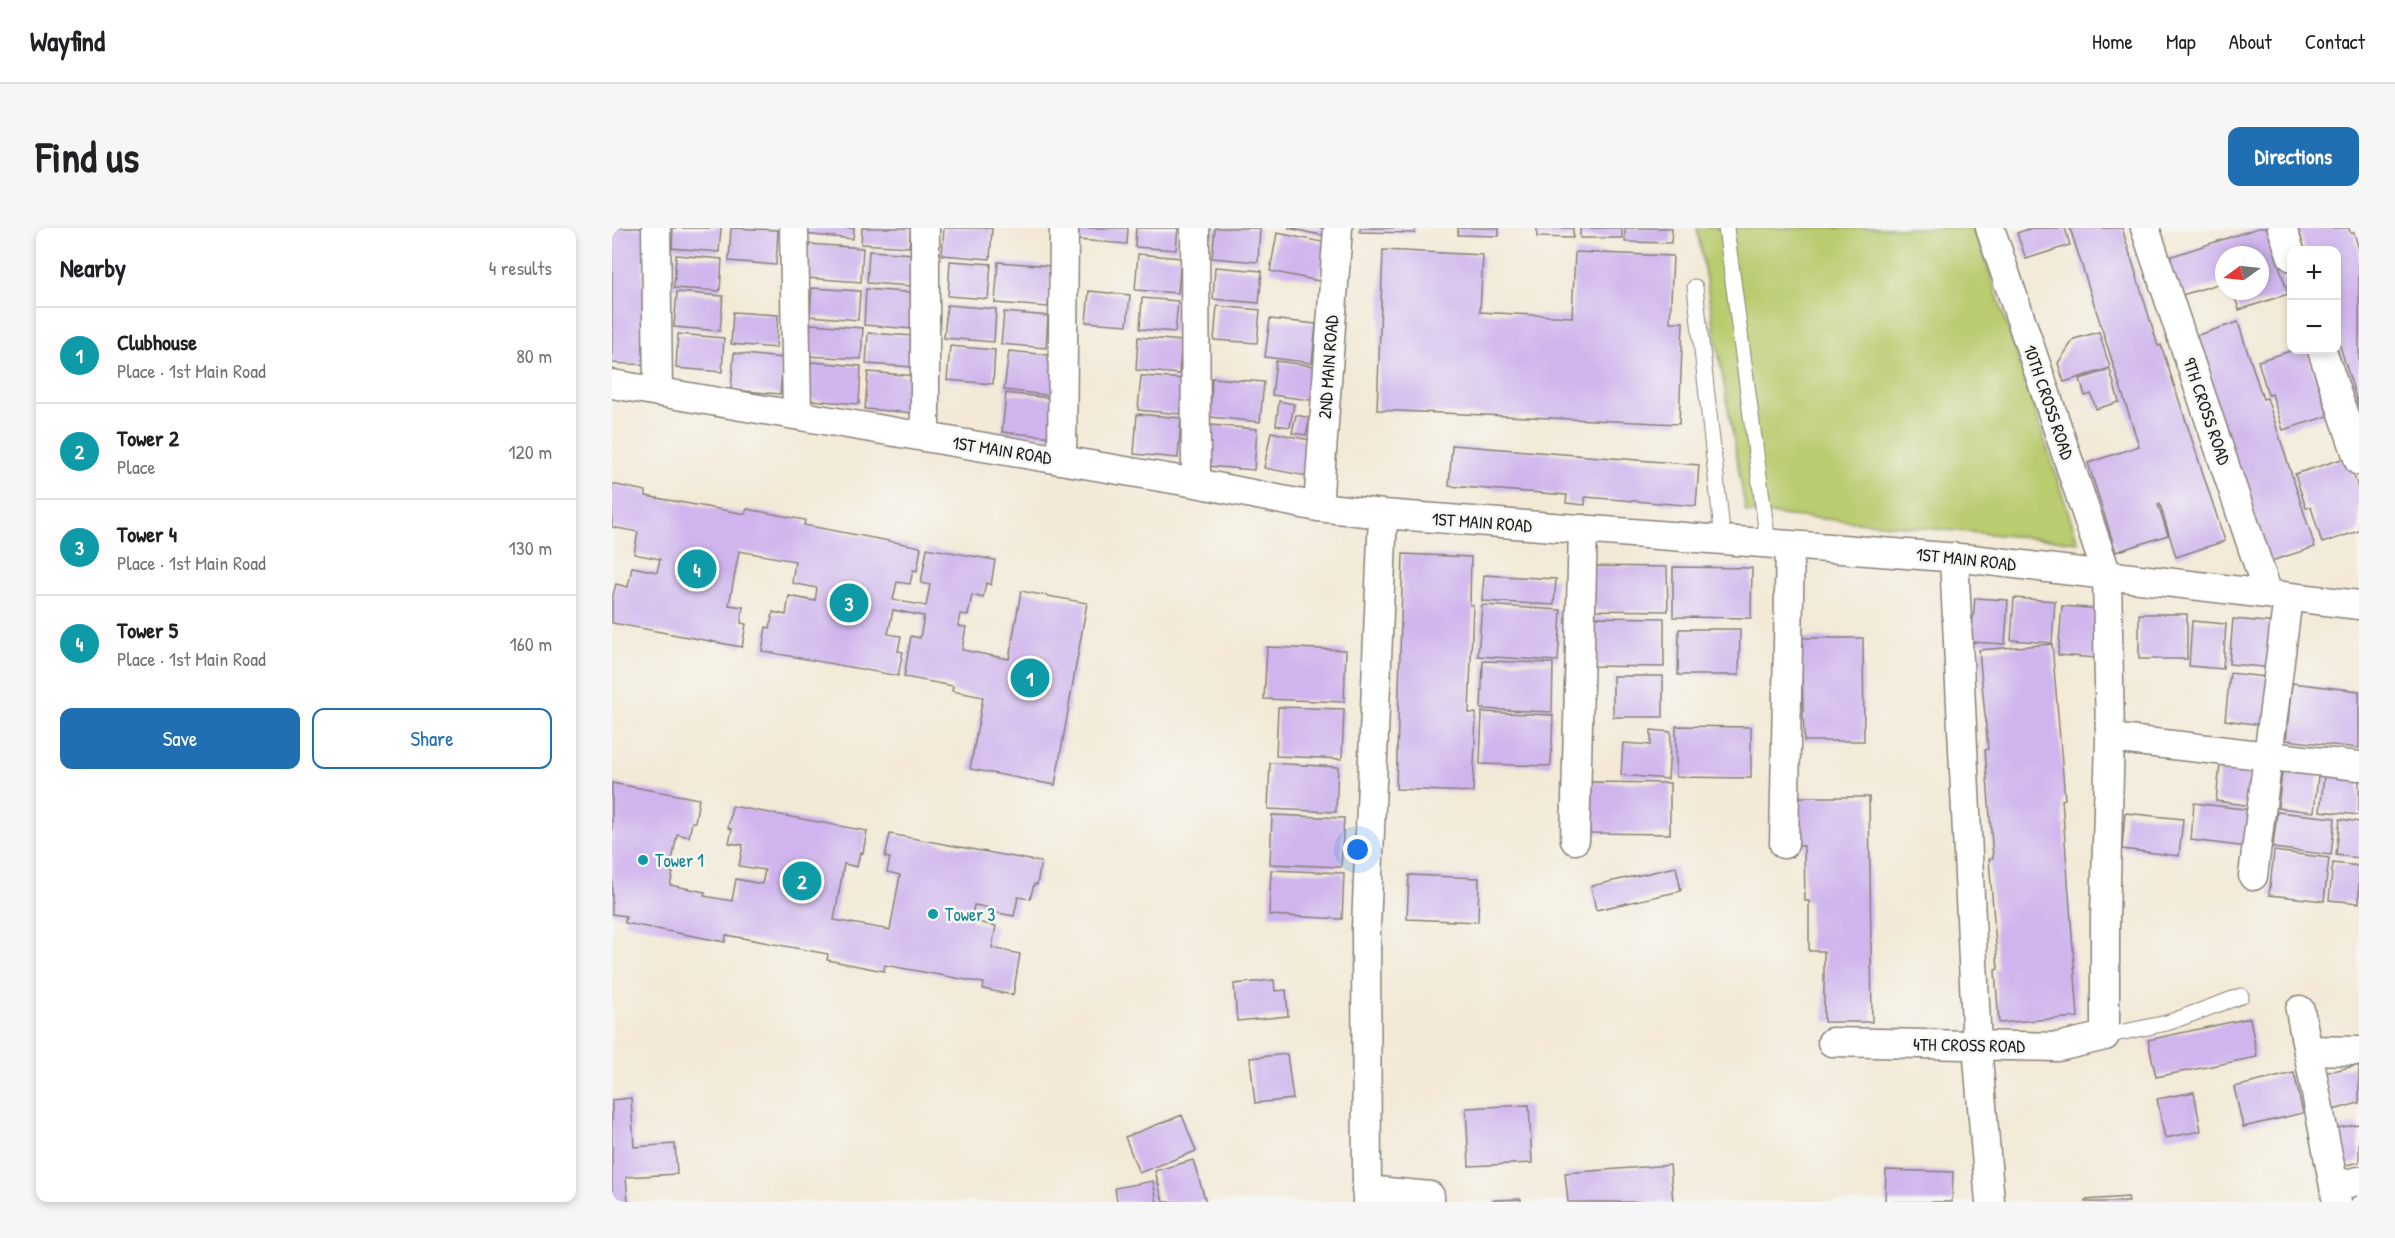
<!DOCTYPE html>
<meta charset="utf-8">
<style>
:root{--surface:#fff;--page:#f6f6f6;--text:#202124;--muted:#757577;--line:#e0e0e0;--accent:#1f6fb2}
body{margin:0;font-family:"Patrick Hand",sans-serif;background:var(--page);color:var(--text)}
.controls{position:absolute;right:18px;top:18px;display:grid;overflow:hidden;border-radius:12px;box-shadow:0 3px 9px #0003}
.controls button{width:54px;height:54px;display:grid;place-items:center;padding:0;border:0;border-bottom:2px solid var(--line);background:var(--surface);color:var(--text);font:30px sans-serif}
.compass{position:absolute;left:1603px;top:18px;width:54px;height:54px;border-radius:50%;background:var(--surface);box-shadow:0 3px 9px #0003;rotate:255deg}
.you{position:absolute;left:746px;top:622px;width:21px;height:21px;margin:-15px;border:4px solid #fff;border-radius:50%;background:#1a73e8;box-shadow:0 0 0 9px #1a73e833}
.badge{display:grid;place-items:center;width:39px;height:39px;border-radius:50%;background:var(--accent);color:#fff;font-size:20px;font-weight:700}
.pin{position:absolute;translate:-50% -50%;border:3px solid #fff;box-shadow:0 2px 6px #0006}
.list{margin:0;padding:0;list-style:none}
h2{display:flex;justify-content:space-between;align-items:center;height:78px;margin:0;padding:0 24px;font-size:26px}
h2 small{font-size:20px;font-weight:400;color:var(--muted)}
.list li{display:grid;grid-template-columns:39px 1fr auto;gap:18px;align-items:center;box-sizing:border-box;height:96px;padding:0 24px;border-top:2px solid var(--line)}
.list b{display:block;font-size:22px;white-space:nowrap}
.list p{margin:0;font-size:20px;white-space:nowrap;color:var(--muted)}
.list em{font-size:20px;font-style:normal;color:var(--muted)}
.actions{display:flex;gap:12px;padding:18px 24px}
.actions a{flex:1;padding:14px 0;border:2px solid var(--accent);border-radius:12px;text-align:center;font-size:21px;color:var(--accent)}
.actions .main{background:var(--accent);color:#fff}
.map{position:relative;flex:none;width:1747px;height:974px;overflow:hidden;border-radius:12px}
header{display:flex;align-items:center;gap:36px;box-sizing:border-box;height:84px;padding:0 30px;background:var(--surface);border-bottom:2px solid var(--line)}
header strong{font-size:28px}
nav{display:flex;gap:33px;margin-inline-start:auto;font-size:21px}
.intro{display:flex;align-items:center;justify-content:space-between;box-sizing:border-box;height:144px;padding:0 36px}
h1{margin:0;font-size:42px}
.button{padding:15px 27px;border-radius:12px;background:var(--accent);color:#fff;font-size:21px;font-weight:700}
main{display:flex;gap:36px;padding:0 36px}
aside{flex:1;background:var(--surface);border-radius:12px;box-shadow:0 3px 9px #0003}
.map>svg:first-child{display:block}
</style>
<header>
<strong>Wayfind</strong>
<nav><a>Home</a><a>Map</a><a>About</a><a>Contact</a></nav>
</header>
<div class="intro"><h1>Find us</h1><a class="button">Directions</a></div>
<main>
<aside>
<h2>Nearby<small>4 results</small></h2>
<ul class="list">
<li><span class="badge" style="background:#0f9aa8">1</span><div><b>Clubhouse</b><p>Place · 1st Main Road</p></div><em>80 m</em></li>
<li><span class="badge" style="background:#0f9aa8">2</span><div><b>Tower 2</b><p>Place</p></div><em>120 m</em></li>
<li><span class="badge" style="background:#0f9aa8">3</span><div><b>Tower 4</b><p>Place · 1st Main Road</p></div><em>130 m</em></li>
<li><span class="badge" style="background:#0f9aa8">4</span><div><b>Tower 5</b><p>Place · 1st Main Road</p></div><em>160 m</em></li>
</ul>
<div class="actions"><a class="main">Save</a><a>Share</a></div>
</aside>
<div class="map">
<svg width="1747" height="974" viewBox="0 0 1747 974">
<rect width="100%" height="100%" fill="#f6f6f2"/>
<filter id="ink" filterUnits="userSpaceOnUse"><feTurbulence type="fractalNoise" baseFrequency=".0167" numOctaves="2"/><feDisplacementMap in="SourceGraphic" scale="12" xChannelSelector="R" yChannelSelector="G"/><feConvolveMatrix kernelMatrix="1 2 1 2 8 2 1 2 1" color-interpolation-filters="sRGB"/></filter>
<filter id="wash" filterUnits="userSpaceOnUse"><feTurbulence type="fractalNoise" baseFrequency=".008" numOctaves="4" result="noise"/><feDisplacementMap in="SourceGraphic" scale="24" xChannelSelector="R" yChannelSelector="G"/><feGaussianBlur stdDeviation="1.35" result="paint"/><feColorMatrix in="noise" values="0 0 0 0 0 0 0 0 0 0 0 0 0 0 0 0 0 1.4 0 .05"/><feComposite in="paint" operator="in"/></filter>
<g filter="url(#wash)">
<rect width="100%" height="100%" fill="#f3e9d6"/>
<path fill="#b9cc70" stroke="#6a7446" stroke-width="1.5" d="M 1085,0 L 1363,0 L 1466,314 L 1134,284 Z"/>
<g id="blocks">
<path fill="#cfb4ed" d="M 0,0 L 33,0 L 30,56 L 40,56 L 36,137 L 0,135 Z
M 61,0 L 109,0 L 107,24 L 60,20 Z
M 119,0 L 166,2 L 164,37 L 117,33 Z
M 192,0 L 242,0 L 241,11 L 191,6 Z
M 250,0 L 299,0 L 297,19 L 249,16 Z
M 332,0 L 380,0 L 378,31 L 330,27 Z
M 467,0 L 516,0 L 515,16 L 466,12 Z
M 524,0 L 566,0 L 564,22 L 523,19 Z
M 603,0 L 648,0 L 646,34 L 600,30 Z
M 676,0 L 720,0 L 718,9 Z
M 748,0 L 803,0 L 803,5 L 748,4 Z
M 846,0 L 887,0 L 887,8 L 846,7 Z
M 925,0 L 961,0 L 961,10 L 925,9 Z
M 968,0 L 1010,0 L 1010,10 L 968,10 Z
M 1013,0 L 1060,0 L 1059,15 L 1013,14 Z
M 1420,0 L 1453,0 L 1458,17 L 1414,31 L 1405,5 Z
M 1458,0 L 1510,0 L 1546,118 L 1549,117 L 1613,313 L 1564,329 L 1548,276 L 1546,277 L 1556,307 L 1504,324 L 1476,235 L 1527,218 Z
M 1646,0 L 1655,0 L 1676,66 L 1627,82 L 1621,63 L 1648,63 L 1648,27 L 1612,27 L 1612,45 L 1607,47 L 1609,55 L 1564,69 L 1551,31 Z
M 1686,0 L 1737,0 L 1738,5 L 1742,5 L 1747,21 L 1747,180 L 1724,105 L 1724,22 L 1693,22 Z
M 665,5 L 715,15 L 707,53 L 658,43 Z
M 197,16 L 251,20 L 249,54 L 195,50 Z
M 771,22 L 871,27 L 868,84 L 960,89 L 963,24 L 1061,28 L 1058,94 L 1071,94 L 1067,196 L 765,182 Z
M 257,23 L 302,26 L 300,58 L 255,55 Z
M 526,26 L 569,30 L 566,65 L 523,62 Z
M 64,27 L 110,31 L 108,63 L 62,60 Z
M 338,33 L 379,36 L 376,71 L 336,68 Z
M 386,34 L 439,38 L 436,79 L 383,75 Z
M 603,39 L 650,43 L 647,75 L 601,71 Z
M 200,60 L 248,63 L 246,92 L 198,88 Z
M 254,61 L 304,65 L 301,101 L 252,97 Z
M 477,63 L 518,67 L 515,97 L 474,94 Z
M 65,64 L 111,68 L 108,103 L 62,99 Z
M 530,70 L 566,73 L 563,104 L 528,101 Z
M 335,77 L 384,81 L 382,114 L 332,110 Z
M 605,78 L 648,82 L 645,115 L 602,112 Z
M 121,84 L 166,87 L 164,120 L 119,116 Z
M 392,84 L 436,88 L 434,120 L 389,116 Z
M 658,91 L 704,96 L 700,135 L 653,129 Z
M 1626,94 L 1651,171 L 1655,170 L 1703,319 L 1656,334 L 1577,110 Z
M 199,96 L 251,100 L 249,131 L 196,128 Z
M 1487,104 L 1498,140 L 1452,154 L 1446,135 L 1462,111 Z
M 256,105 L 303,108 L 301,139 L 254,136 Z
M 66,106 L 112,110 L 110,144 L 64,140 Z
M 526,109 L 570,113 L 567,146 L 524,142 Z
M 338,118 L 383,122 L 381,156 L 335,152 Z
M 1682,122 L 1695,122 L 1716,188 L 1671,202 L 1660,166 L 1656,167 L 1646,133 Z
M 397,123 L 446,128 L 442,168 L 392,162 Z
M 122,125 L 171,130 L 168,166 L 119,162 Z
M 664,133 L 710,139 L 705,173 L 660,167 Z
M 199,134 L 249,138 L 247,176 L 197,172 Z
M 1498,142 L 1507,174 L 1484,181 L 1479,166 L 1473,168 L 1468,151 Z
M 256,144 L 304,148 L 301,185 L 253,181 Z
M 529,148 L 572,151 L 569,186 L 526,182 Z
M 600,150 L 652,154 L 648,194 L 598,189 Z
M 394,165 L 446,171 L 443,209 L 390,204 Z
M 667,173 L 682,176 L 678,199 L 664,197 Z
M 525,186 L 569,190 L 566,230 L 522,226 Z
M 684,187 L 698,190 L 694,207 L 680,205 Z
M 598,197 L 645,201 L 642,242 L 595,238 Z
M 659,204 L 707,214 L 700,249 L 652,240 Z
M 840,217 L 1087,237 L 1084,278 L 973,269 L 973,277 L 954,275 L 955,267 L 837,258 Z
M 1736,229 L 1747,263 L 1747,303 L 1710,315 L 1699,279 L 1694,280 L 1683,246 Z
M 0,256 L 34,263 L 34,268 L 133,286 L 135,281 L 193,292 L 192,297 L 309,319 L 305,343 L 301,342 L 298,356 L 285,354 L 281,372 L 314,378 L 318,357 L 309,355 L 315,320 L 383,332 L 379,357 L 374,355 L 371,370 L 360,367 L 356,387 L 348,386 L 346,398 L 354,399 L 350,422 L 397,431 L 409,363 L 475,375 L 443,557 L 358,541 L 371,469 L 340,463 L 341,458 L 292,449 L 299,408 L 308,410 L 312,388 L 281,382 L 276,406 L 289,408 L 286,423 L 291,424 L 286,448 L 150,423 L 154,399 L 158,400 L 161,384 L 174,387 L 177,368 L 203,373 L 205,360 L 180,355 L 183,333 L 127,323 L 117,377 L 131,379 L 129,395 L 134,396 L 130,419 L 0,395 L 0,371 L 4,356 L 16,359 L 20,339 L 45,344 L 48,331 L 22,326 L 26,304 L 0,299 Z
M 791,326 L 859,329 L 858,377 L 861,377 L 857,485 L 864,485 L 861,564 L 784,561 Z
M 976,338 L 1055,339 L 1056,383 L 976,382 Z
M 1061,339 L 1140,340 L 1139,390 L 1061,389 Z
M 872,347 L 944,351 L 942,377 L 870,373 Z
M 1363,370 L 1396,372 L 1393,416 L 1359,414 Z
M 1402,370 L 1443,373 L 1440,415 L 1399,412 Z
M 870,377 L 949,382 L 946,433 L 866,428 Z
M 1450,378 L 1489,381 L 1485,430 L 1446,427 Z
M 1527,386 L 1575,386 L 1575,431 L 1527,431 Z
M 979,389 L 1052,390 L 1052,439 L 979,438 Z
M 1621,391 L 1666,395 L 1663,440 L 1617,436 Z
M 1580,393 L 1614,396 L 1611,441 L 1577,438 Z
M 1067,401 L 1128,401 L 1127,447 L 1066,447 Z
M 1189,410 L 1251,410 L 1252,513 L 1192,513 Z
M 1440,416 L 1453,571 L 1450,572 L 1466,789 L 1387,795 L 1383,742 L 1386,741 L 1377,631 L 1381,630 L 1373,522 L 1376,521 L 1367,422 Z
M 655,419 L 734,422 L 732,474 L 652,471 Z
M 871,433 L 941,435 L 940,484 L 869,481 Z
M 1618,445 L 1662,450 L 1657,498 L 1613,492 Z
M 1001,448 L 1051,448 L 1051,489 L 1001,489 Z
M 1680,455 L 1747,463 L 1747,520 L 1674,512 Z
M 666,479 L 732,481 L 730,531 L 664,528 Z
M 870,484 L 941,487 L 939,538 L 868,536 Z
M 1064,498 L 1139,499 L 1139,550 L 1064,549 Z
M 1039,502 L 1059,504 L 1056,551 L 1009,547 L 1011,515 L 1039,517 Z
M 1609,527 L 1646,532 L 1641,578 L 1604,573 Z
M 658,535 L 726,539 L 724,584 L 656,581 Z
M 1671,535 L 1707,539 L 1702,584 L 1666,580 Z
M 1713,541 L 1747,544 L 1747,587 L 1708,583 Z
M 978,554 L 1058,555 L 1058,606 L 978,605 Z
M 0,555 L 87,571 L 83,594 L 80,594 L 77,609 L 65,606 L 58,644 L 61,645 L 58,657 L 93,664 L 92,668 L 120,673 L 124,651 L 150,656 L 153,642 L 127,638 L 131,617 L 117,615 L 120,601 L 116,600 L 120,578 L 255,603 L 251,625 L 248,624 L 245,639 L 232,636 L 222,692 L 278,702 L 288,647 L 275,644 L 278,630 L 273,629 L 278,606 L 429,634 L 425,657 L 422,656 L 418,671 L 406,669 L 402,688 L 376,683 L 377,680 L 362,677 L 359,693 L 384,698 L 380,720 L 408,726 L 401,767 L 371,761 L 372,755 L 273,737 L 272,743 L 215,732 L 216,726 L 114,707 L 113,714 L 13,695 L 14,688 L 0,686 Z
M 1180,569 L 1257,569 L 1260,794 L 1212,794 L 1212,723 L 1197,723 L 1197,673 L 1193,673 L 1192,618 L 1180,618 Z
M 1582,575 L 1639,582 L 1635,619 L 1579,612 Z
M 1665,584 L 1723,590 L 1719,627 L 1661,620 Z
M 1513,585 L 1571,591 L 1567,628 L 1510,621 Z
M 660,587 L 732,590 L 729,639 L 658,636 Z
M 1728,591 L 1747,594 L 1747,630 L 1724,627 Z
M 1662,623 L 1717,630 L 1712,673 L 1657,667 Z
M 1721,635 L 1747,638 L 1747,675 L 1717,672 Z
M 1064,639 L 1069,663 L 984,682 L 979,658 Z
M 659,642 L 732,645 L 730,691 L 657,687 Z
M 797,647 L 867,650 L 866,694 L 795,691 Z
M 662,752 L 663,763 L 674,762 L 676,788 L 625,793 L 622,756 Z
M 1638,790 L 1645,829 L 1544,849 L 1536,812 Z
M 675,826 L 681,871 L 643,875 L 638,830 Z
M 1747,837 L 1747,875 L 1721,882 L 1712,845 Z
M 1682,845 L 1691,885 L 1631,899 L 1622,859 Z
M 1582,864 L 1589,903 L 1553,910 L 1545,871 Z
M 19,870 L 22,919 L 63,916 L 65,946 L 14,949 L 16,974 L 0,974 L 0,872 Z
M 917,877 L 920,935 L 857,938 L 854,880 Z
M 570,887 L 584,923 L 527,945 L 513,909 Z
M 1747,896 L 1747,934 L 1730,938 L 1721,901 Z
M 581,932 L 594,974 L 551,974 L 543,943 Z
M 1058,937 L 1061,974 L 956,974 L 953,945 Z
M 1274,942 L 1341,944 L 1340,974 L 1273,974 Z
M 541,953 L 545,974 L 505,974 L 503,960 Z
M 1516,969 L 1517,974 L 1473,974 L 1473,972 Z
M 909,971 L 909,974 L 881,974 L 881,972 Z"/>
</g>
</g>
<g filter="url(#ink)">
<use href="#blocks" fill-opacity="0" stroke="#888279" stroke-width="1.5"/>
<g fill="none" stroke-linecap="round" stroke-linejoin="round">
<g stroke="#888279" stroke-width="17">
<path id="lane" d="M 1114,0 L 1156,315
M 1083,59 L 1111,312
M 1493,808 L 1555,795 L 1629,768"/>
</g>
<g stroke="#888279" stroke-width="31">
<path id="street" d="M 44,0 L 46,164
M 182,0 L 185,187
M 583,0 L 584,255
M 1533,0 L 1656,366
M 1670,0 L 1680,29
M 1710,122 L 1747,233
M 0,156 L 584,255 L 706,279 L 771,286 L 1360,331 L 1747,377
M 313,209 L 313,0
M 450,232 L 452,0
M 706,279 L 726,0
M 1342,329 L 1365,818 L 1378,974
M 1498,510 L 1747,538
M 963,612 L 971,301
M 1172,616 L 1178,317
M 1641,648 L 1676,369
M 1688,782 L 1725,974
M 1220,814 L 1446,819 L 1493,808 L 1493,688 L 1498,510 L 1495,347 L 1378,0
M 1696,822 L 1747,823
M 1722,958 L 1747,953
M 754,962 L 818,968 L 818,974
M 755,974 L 754,700 L 771,286"/>
</g>
<use href="#lane" stroke="#fff" stroke-width="15"/>
<use href="#street" stroke="#fff" stroke-width="28"/>
</g>
</g>
<g fill="#0f9aa8" stroke="#f6f6f2" stroke-width="2">
<circle cx="31" cy="632" r="6"/>
<circle cx="321" cy="686" r="6"/>
</g>
<g text-anchor="middle" dominant-baseline="central" stroke-width="5" stroke-linejoin="round" paint-order="stroke">
<g font-size="18" fill="#1c1c1c" stroke="#f6f6f2">
<text transform="translate(716 139) rotate(-86)">2ND MAIN ROAD</text>
<text transform="translate(1437 174) rotate(71)">10TH CROSS ROAD</text>
<text transform="translate(1595 183) rotate(71)">9TH CROSS ROAD</text>
<text transform="translate(390 222) rotate(9)">1ST MAIN ROAD</text>
<text transform="translate(870 294) rotate(4)">1ST MAIN ROAD</text>
<text transform="translate(1354 331) rotate(6)">1ST MAIN ROAD</text>
<text transform="translate(1357 817) rotate(1)">4TH CROSS ROAD</text>
</g>
<g font-size="18" fill="#0d838f" stroke="#f6f6f2" text-anchor="start">
<text x="43" y="632">Tower 1</text>
<text x="333" y="686">Tower 3</text>
</g>
</g>
</svg>
<div class="controls">
<button>+</button>
<button>−</button>
</div>
<svg class="compass" viewBox="-18 -18 36 36"><path d="M0-13l5 13h-10z" fill="#e53935"/><path d="M0 13l5-13h-10z" fill="#757577"/></svg>
<div class="you"></div>
<div class="pin badge" style="left:418px;top:450px;background:#0f9aa8">1</div>
<div class="pin badge" style="left:190px;top:653px;background:#0f9aa8">2</div>
<div class="pin badge" style="left:237px;top:375px;background:#0f9aa8">3</div>
<div class="pin badge" style="left:85px;top:341px;background:#0f9aa8">4</div>
</div>
</main>
